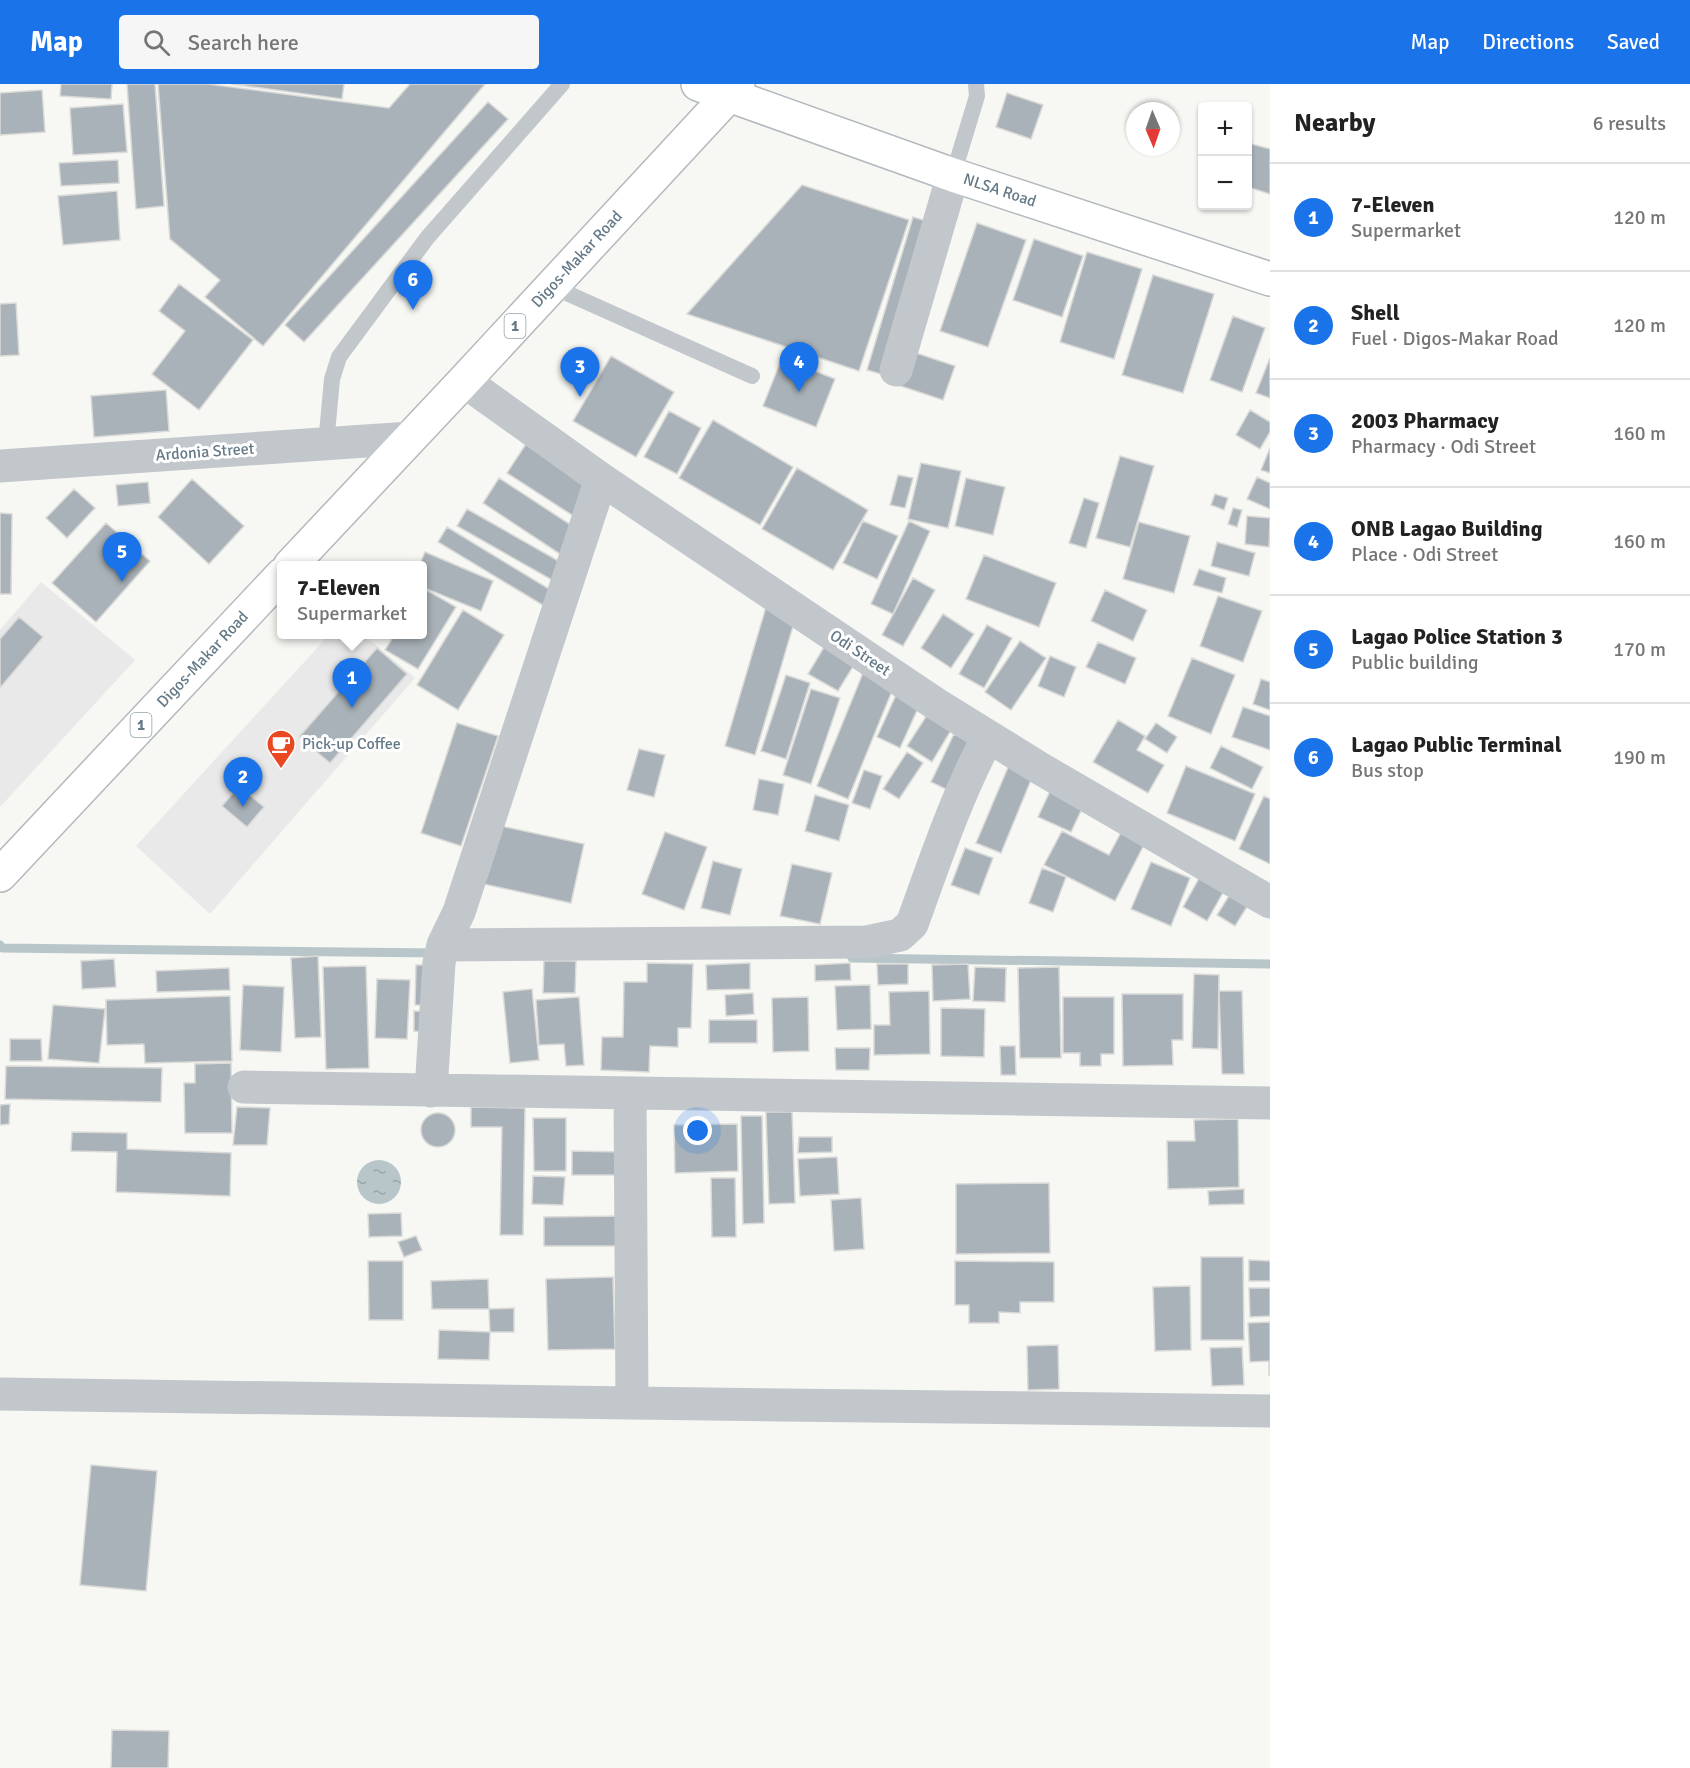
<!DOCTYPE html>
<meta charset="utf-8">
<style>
:root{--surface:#fff;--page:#f6f6f6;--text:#222;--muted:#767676;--line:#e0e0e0;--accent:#1a73e8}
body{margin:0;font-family:Signika,sans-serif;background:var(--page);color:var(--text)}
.controls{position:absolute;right:18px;top:18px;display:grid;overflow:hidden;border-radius:6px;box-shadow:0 2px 4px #0004}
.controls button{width:54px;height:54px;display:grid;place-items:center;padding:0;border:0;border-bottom:2px solid var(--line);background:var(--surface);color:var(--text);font:30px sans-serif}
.compass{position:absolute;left:1126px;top:18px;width:54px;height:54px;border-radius:50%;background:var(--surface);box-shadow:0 2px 4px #0004;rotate:178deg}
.you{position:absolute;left:698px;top:1047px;width:21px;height:21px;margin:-15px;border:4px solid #fff;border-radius:50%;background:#1a73e8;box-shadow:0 0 0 9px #1a73e833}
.badge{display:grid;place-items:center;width:39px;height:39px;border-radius:50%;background:var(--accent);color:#fff;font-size:20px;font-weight:700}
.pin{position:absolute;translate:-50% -50px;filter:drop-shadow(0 2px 3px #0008)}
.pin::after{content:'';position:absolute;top:32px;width:21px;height:18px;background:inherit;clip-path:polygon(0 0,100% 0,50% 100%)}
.popup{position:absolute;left:277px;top:477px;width:150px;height:78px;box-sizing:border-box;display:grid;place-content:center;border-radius:6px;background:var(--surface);filter:drop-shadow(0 2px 4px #0005);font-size:20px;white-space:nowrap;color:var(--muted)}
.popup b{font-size:22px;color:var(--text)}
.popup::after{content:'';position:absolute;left:50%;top:100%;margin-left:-12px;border:12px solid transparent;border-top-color:var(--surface)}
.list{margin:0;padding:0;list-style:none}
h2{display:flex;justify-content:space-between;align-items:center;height:78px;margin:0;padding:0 24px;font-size:26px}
h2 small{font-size:20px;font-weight:400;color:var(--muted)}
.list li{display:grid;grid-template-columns:39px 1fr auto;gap:18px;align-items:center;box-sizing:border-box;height:108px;padding:0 24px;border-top:2px solid var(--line)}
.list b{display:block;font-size:22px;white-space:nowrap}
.list p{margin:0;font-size:20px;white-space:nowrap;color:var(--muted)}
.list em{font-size:20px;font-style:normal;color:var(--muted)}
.icon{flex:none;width:33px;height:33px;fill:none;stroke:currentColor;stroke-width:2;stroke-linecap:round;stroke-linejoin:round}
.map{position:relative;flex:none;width:1270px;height:1684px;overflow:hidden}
header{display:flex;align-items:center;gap:36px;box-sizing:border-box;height:84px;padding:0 30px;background:var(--accent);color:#fff}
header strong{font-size:28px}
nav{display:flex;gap:33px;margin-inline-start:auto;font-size:21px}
.search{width:420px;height:54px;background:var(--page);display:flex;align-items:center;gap:15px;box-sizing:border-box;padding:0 21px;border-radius:6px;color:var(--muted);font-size:22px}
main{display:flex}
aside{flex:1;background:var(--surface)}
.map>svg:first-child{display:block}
</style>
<header>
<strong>Map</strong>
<div class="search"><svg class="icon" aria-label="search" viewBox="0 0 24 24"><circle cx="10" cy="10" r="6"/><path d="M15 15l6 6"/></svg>Search here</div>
<nav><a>Map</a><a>Directions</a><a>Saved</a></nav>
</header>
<main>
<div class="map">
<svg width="1270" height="1684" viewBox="0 0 1270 1684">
<defs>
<pattern id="water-ripples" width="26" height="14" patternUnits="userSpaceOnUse" patternTransform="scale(1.5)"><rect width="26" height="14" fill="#b8c6c9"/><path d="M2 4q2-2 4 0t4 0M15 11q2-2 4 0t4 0" fill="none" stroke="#99a6a9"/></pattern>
</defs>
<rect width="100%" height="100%" fill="#f7f7f4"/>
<path fill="#e8e9e8" d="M 41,498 L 135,576 L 0,723 L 0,546 Z
M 329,551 L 364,551 L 415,594 L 210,830 L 136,762 Z"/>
<path fill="url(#water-ripples)" d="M357 1098a22 22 0 1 1 44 0a22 22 0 1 1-44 0Z"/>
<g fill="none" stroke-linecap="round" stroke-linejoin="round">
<path stroke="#b8c6c9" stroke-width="9" d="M 0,861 L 2,864 L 437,869
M 852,874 L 1270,880"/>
</g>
<path fill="#a9b2b8" stroke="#d9d9d7" stroke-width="1.5" d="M 61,0 L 112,0 L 111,15 L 60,12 Z
M 127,0 L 155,0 L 164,122 L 136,125 Z
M 158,0 L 208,0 L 389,24 L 410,0 L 485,0 L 263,262 L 205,213 L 220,196 L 170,155 Z
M 231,0 L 344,0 L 342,15 Z
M 42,6 L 45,48 L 0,51 L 0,9 Z
M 1007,9 L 1043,21 L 1031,55 L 996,43 Z
M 488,18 L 508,35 L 304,258 L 285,241 Z
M 123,20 L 127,68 L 73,71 L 70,24 Z
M 1248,59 L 1270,65 L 1270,110 L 1248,103 Z
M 118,76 L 119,99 L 61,102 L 59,79 Z
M 802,101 L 909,136 L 859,287 L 687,230 Z
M 117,107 L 120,156 L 63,161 L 58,112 Z
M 913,133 L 933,139 L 888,292 L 867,286 Z
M 977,139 L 1026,156 L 988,263 L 940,247 Z
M 1034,155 L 1083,172 L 1062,233 L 1013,216 Z
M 1087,168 L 1142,185 L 1114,275 L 1060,258 Z
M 1153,191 L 1214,210 L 1183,309 L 1122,291 Z
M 179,200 L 253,256 L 199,326 L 152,290 L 185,247 L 159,227 Z
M 16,219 L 19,271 L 0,272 L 0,220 Z
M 1233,232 L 1265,244 L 1242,308 L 1210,296 Z
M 910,267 L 955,282 L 943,316 L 898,301 Z
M 611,272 L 674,308 L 636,373 L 573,337 Z
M 782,274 L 835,295 L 816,343 L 763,322 Z
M 1270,274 L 1270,314 L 1256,309 Z
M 166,306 L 169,347 L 94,353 L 91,312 Z
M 1250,326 L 1270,338 L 1270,348 L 1260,365 L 1236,351 Z
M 669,327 L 701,344 L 677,390 L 644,373 Z
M 713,336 L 793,383 L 760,441 L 679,394 Z
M 526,360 L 594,405 L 575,433 L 507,389 Z
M 1270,364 L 1270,389 L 1261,386 Z
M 1120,372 L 1154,382 L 1130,463 L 1096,454 Z
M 921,379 L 961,387 L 948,444 L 908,435 Z
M 797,384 L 868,426 L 833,486 L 762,445 Z
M 898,391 L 913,394 L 905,424 L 890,421 Z
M 1257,393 L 1270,399 L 1270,425 L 1247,415 Z
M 499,394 L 577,445 L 560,470 L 483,419 Z
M 966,394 L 1005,403 L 993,451 L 955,442 Z
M 192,395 L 244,442 L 209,480 L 158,433 Z
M 148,398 L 150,419 L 118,422 L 116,401 Z
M 74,405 L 95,424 L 67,454 L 46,434 Z
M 1215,410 L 1228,414 L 1224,426 L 1211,421 Z
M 1084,414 L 1099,419 L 1086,464 L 1069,459 Z
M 1233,424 L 1242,426 L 1237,443 L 1228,440 Z
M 467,425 L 562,479 L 552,496 L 457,442 Z
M 0,429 L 12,430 L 11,510 L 0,510 Z
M 1247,432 L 1270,434 L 1269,463 L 1245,460 Z
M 863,437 L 898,452 L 877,495 L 843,479 Z
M 909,437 L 930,447 L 893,530 L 871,520 Z
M 1139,438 L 1190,452 L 1174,509 L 1123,495 Z
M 106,439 L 150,477 L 96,538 L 52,499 Z
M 447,443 L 554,508 L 546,523 L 438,458 Z
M 1217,458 L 1255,469 L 1249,492 L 1211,482 Z
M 425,468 L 493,497 L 481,527 L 422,503 L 422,482 L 419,482 Z
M 984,471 L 1056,499 L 1039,543 L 966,515 Z
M 1199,485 L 1226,494 L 1222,509 L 1193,501 Z
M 913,494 L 935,506 L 903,562 L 882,551 Z
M 423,504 L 456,523 L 418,585 L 385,566 L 395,550 L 422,550 Z
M 1105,506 L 1147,526 L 1133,557 L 1091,537 Z
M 1218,512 L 1262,527 L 1243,578 L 1200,562 Z
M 766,523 L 796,532 L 755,671 L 725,662 Z
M 463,526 L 504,551 L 458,626 L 417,601 Z
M 943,530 L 974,550 L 951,584 L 921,564 Z
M 19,533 L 43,553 L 0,604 L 0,555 Z
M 987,541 L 1012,554 L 984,604 L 959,590 Z
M 1020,557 L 1046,574 L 1011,626 L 985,608 Z
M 827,558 L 857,576 L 838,607 L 808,590 Z
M 1098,558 L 1136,574 L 1125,600 L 1086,583 Z
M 377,564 L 407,590 L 330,679 L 299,653 Z
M 1050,572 L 1076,583 L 1064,613 L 1038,602 Z
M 1192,574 L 1235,591 L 1211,650 L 1168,632 Z
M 863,589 L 894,602 L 848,715 L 817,702 Z
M 786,591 L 810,599 L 786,675 L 761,667 Z
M 1261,595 L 1270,598 L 1270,626 L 1253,620 Z
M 811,605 L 840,614 L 811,700 L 783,691 Z
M 896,611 L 919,622 L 900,664 L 877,653 Z
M 1243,623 L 1270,632 L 1270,666 L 1232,653 Z
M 929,628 L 953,643 L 932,678 L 907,662 Z
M 1118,636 L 1145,652 L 1137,666 L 1164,681 L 1148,709 L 1093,678 Z
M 457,639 L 498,652 L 461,762 L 421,749 Z
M 1156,639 L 1177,653 L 1167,669 L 1145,655 Z
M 954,650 L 978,661 L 954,709 L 931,698 Z
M 1221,662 L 1263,683 L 1252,705 L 1210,684 Z
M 639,665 L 665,671 L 654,713 L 627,706 Z
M 907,668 L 923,679 L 899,715 L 883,705 Z
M 1012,674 L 1036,684 L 1001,769 L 976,759 Z
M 1186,682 L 1255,710 L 1235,757 L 1167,729 Z
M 864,686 L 882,692 L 870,725 L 852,719 Z
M 759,695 L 784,700 L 778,731 L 753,726 Z
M 1053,701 L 1086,716 L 1071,748 L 1038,733 Z
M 239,702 L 264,723 L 247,743 L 222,722 Z
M 815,711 L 849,721 L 839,757 L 805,747 Z
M 1264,712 L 1270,715 L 1270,780 L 1239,765 Z
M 492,740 L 584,760 L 571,819 L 479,799 Z
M 1124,743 L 1147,755 L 1115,817 L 1044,781 L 1062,747 L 1109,771 Z
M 665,748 L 707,763 L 684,826 L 642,810 Z
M 965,764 L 993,774 L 979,811 L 951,801 Z
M 713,777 L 742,785 L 730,831 L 701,824 Z
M 1151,778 L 1190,794 L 1171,842 L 1131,825 Z
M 792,780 L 832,789 L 820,840 L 780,832 Z
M 1042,784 L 1066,793 L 1053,828 L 1029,819 Z
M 1201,791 L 1225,805 L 1207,837 L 1183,823 Z
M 1232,807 L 1250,818 L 1235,842 L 1217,831 Z
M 318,872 L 321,953 L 295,954 L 291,874 Z
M 114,875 L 116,903 L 82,905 L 81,877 Z
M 544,877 L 576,877 L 575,909 L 543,909 Z
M 647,879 L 693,880 L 691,944 L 678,944 L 678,963 L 650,962 L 649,988 L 601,986 L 602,953 L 623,953 L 624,898 L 647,898 Z
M 750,879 L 750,905 L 707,906 L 706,881 Z
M 850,879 L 851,896 L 815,897 L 815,881 Z
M 877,880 L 908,880 L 908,900 L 878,901 Z
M 968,880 L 970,915 L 933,917 L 932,881 Z
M 416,881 L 429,881 L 428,921 L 415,921 Z
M 366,882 L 369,984 L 326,985 L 323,883 Z
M 975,883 L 1006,884 L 1005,918 L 973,917 Z
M 1059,883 L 1061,974 L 1020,974 L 1018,884 Z
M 229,884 L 230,906 L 157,908 L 156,887 Z
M 1194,890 L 1219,891 L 1218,965 L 1192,964 Z
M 377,895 L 410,896 L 407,955 L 375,954 Z
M 243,901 L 284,903 L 281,968 L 240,966 Z
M 870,901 L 871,945 L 837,946 L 835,902 Z
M 532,905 L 539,976 L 510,979 L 503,908 Z
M 929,907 L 930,970 L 874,971 L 874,941 L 890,941 L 889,908 Z
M 1219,907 L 1242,907 L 1244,990 L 1222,990 Z
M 753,909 L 754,930 L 726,932 L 725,911 Z
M 1122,910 L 1183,910 L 1183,956 L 1172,956 L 1173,981 L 1123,982 Z
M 230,912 L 232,977 L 145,979 L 144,960 L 107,961 L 106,916 Z
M 579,913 L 584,981 L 566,982 L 564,960 L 539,961 L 536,916 Z
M 808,913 L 809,967 L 773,968 L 772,914 Z
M 1063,913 L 1114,913 L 1114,970 L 1101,970 L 1101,982 L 1080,982 L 1080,969 L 1063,969 Z
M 53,921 L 105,925 L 99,979 L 48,975 Z
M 941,924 L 985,925 L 984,973 L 941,972 Z
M 414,927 L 428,928 L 428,948 L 414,947 Z
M 709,936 L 757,936 L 757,959 L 709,959 Z
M 10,955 L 41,955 L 42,977 L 10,977 Z
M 1000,962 L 1015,962 L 1016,991 L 1001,991 Z
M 835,964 L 870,964 L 869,986 L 836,986 Z
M 231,979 L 232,1049 L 185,1049 L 184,999 L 195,999 L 195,980 Z
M 6,982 L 162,984 L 161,1018 L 5,1015 Z
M 10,1020 L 9,1040 L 0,1041 L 0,1021 Z
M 237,1023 L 270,1024 L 267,1061 L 233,1061 Z
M 471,1023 L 525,1024 L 523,1151 L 500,1151 L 502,1043 L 471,1043 Z
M 766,1028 L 792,1028 L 795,1119 L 769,1120 Z
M421 1046a17 17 0 1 1 34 0a17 17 0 1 1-34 0Z
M 741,1032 L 762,1032 L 764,1139 L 743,1140 Z
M 533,1034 L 566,1034 L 566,1087 L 534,1087 Z
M 1238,1035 L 1239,1103 L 1168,1105 L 1167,1057 L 1195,1057 L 1194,1036 Z
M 737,1040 L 738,1087 L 675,1089 L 674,1041 Z
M 72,1048 L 127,1049 L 127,1065 L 231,1069 L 230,1112 L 116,1108 L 117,1068 L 71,1067 Z
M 799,1053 L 832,1053 L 832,1068 L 798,1069 Z
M 572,1067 L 621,1068 L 620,1091 L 572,1091 Z
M 837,1073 L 839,1110 L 800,1112 L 798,1075 Z
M 533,1092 L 565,1093 L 563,1121 L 532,1120 Z
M 711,1094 L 735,1094 L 736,1153 L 712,1153 Z
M 1049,1099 L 1050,1169 L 956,1170 L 956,1100 Z
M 1244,1105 L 1244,1120 L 1209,1121 L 1208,1107 Z
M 861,1114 L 864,1165 L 834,1167 L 831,1116 Z
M 401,1129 L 402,1152 L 369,1153 L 368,1130 Z
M 624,1132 L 624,1162 L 544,1162 L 544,1133 Z
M 416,1152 L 422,1166 L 404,1173 L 398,1158 Z
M 1201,1173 L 1243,1173 L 1244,1256 L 1201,1256 Z
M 1249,1176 L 1270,1177 L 1270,1197 L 1249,1197 Z
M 368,1177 L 403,1177 L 403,1236 L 369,1236 Z
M 955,1177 L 1054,1178 L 1054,1218 L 1020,1218 L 1020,1229 L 999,1228 L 999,1239 L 969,1239 L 969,1221 L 955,1221 Z
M 613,1193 L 615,1265 L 548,1266 L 546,1195 Z
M 488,1195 L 489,1225 L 432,1225 L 431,1197 Z
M 1190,1202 L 1191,1266 L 1155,1267 L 1153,1203 Z
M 1249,1204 L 1270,1204 L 1270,1232 L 1250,1233 Z
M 514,1224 L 514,1248 L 490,1248 L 489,1225 Z
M 1270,1238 L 1270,1291 L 1269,1291 L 1269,1277 L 1250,1278 L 1248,1239 Z
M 439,1246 L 490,1248 L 489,1276 L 438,1275 Z
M 1058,1261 L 1059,1305 L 1028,1306 L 1027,1262 Z
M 1242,1263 L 1244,1301 L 1212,1302 L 1210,1264 Z
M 91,1381 L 157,1387 L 146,1507 L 80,1501 Z
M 112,1646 L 169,1647 L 168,1684 L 111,1684 Z"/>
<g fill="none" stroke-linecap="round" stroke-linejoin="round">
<g stroke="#b2b9be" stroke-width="36">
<g id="secondary">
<path id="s1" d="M 698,0 L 953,91 L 1270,195"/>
</g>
</g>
<g stroke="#b3b9bd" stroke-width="36">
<g id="primary">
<path id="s2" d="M 290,482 L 464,297 L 730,10 L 738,0"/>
<path id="s3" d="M 0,791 L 282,491"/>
</g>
</g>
<path stroke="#c2c7cb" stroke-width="16" d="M 953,91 L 977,12 L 976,0
M 551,202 L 752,292
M 326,360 L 332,295 L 339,273 L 427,154 L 562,0"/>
<path stroke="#c2c7cb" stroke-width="33" d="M 896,286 L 953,91
M 464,297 L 601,395 L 936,620 L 1041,685 L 1270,818
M 0,382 L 410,354
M 443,861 L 867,858 L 900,851 L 912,840 C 935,777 956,713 988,653
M 244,1003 L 1270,1019
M 431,1007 L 439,879 L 443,861 L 459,828 L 601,395
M 630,1010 L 632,1319 L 1270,1327
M 0,1310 L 632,1319"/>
<use href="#secondary" stroke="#fff" stroke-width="33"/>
<use href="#primary" stroke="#fff" stroke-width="33"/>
</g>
<defs>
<g id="cafe-pin" transform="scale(1.5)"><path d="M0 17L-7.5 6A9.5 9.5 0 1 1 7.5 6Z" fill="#ea4822" stroke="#fff"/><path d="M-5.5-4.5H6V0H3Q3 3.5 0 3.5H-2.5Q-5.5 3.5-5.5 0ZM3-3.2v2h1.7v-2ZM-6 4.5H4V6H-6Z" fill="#fff"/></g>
</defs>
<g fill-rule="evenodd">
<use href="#cafe-pin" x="281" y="660"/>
</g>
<g text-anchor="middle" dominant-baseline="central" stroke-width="6" stroke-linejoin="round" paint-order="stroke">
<g fill="#fff" stroke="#93a1ab" stroke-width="1.5">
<rect x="504.5" y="230" width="21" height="24" rx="4.5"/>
<rect x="130.5" y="629" width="21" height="24" rx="4.5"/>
</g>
<g font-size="15" font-weight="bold" fill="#657987">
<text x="515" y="242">1</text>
<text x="141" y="641">1</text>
</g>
<g font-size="16" fill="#657987" stroke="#fff">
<text stroke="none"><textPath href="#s1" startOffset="320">NLSA Road</textPath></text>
<text stroke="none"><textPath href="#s2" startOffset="420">Digos-Makar Road</textPath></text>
<text transform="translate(205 368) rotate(-4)">Ardonia Street</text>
<text transform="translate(860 569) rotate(34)">Odi Street</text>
<text stroke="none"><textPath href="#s3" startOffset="296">Digos-Makar Road</textPath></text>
</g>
<g font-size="16" fill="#657987" stroke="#fff" text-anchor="start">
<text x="302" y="660">Pick-up Coffee</text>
</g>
</g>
</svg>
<div class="controls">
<button>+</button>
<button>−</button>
</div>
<svg class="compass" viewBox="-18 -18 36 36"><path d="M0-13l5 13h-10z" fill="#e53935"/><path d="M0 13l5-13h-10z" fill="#767676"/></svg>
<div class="you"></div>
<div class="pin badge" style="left:352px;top:624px">1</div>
<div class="popup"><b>7-Eleven</b>Supermarket</div>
<div class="pin badge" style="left:243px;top:723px">2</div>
<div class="pin badge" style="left:580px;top:313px">3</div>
<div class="pin badge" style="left:799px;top:308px">4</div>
<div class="pin badge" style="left:122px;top:498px">5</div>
<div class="pin badge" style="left:413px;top:226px">6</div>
</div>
<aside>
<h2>Nearby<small>6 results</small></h2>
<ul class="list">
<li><span class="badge">1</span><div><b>7-Eleven</b><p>Supermarket</p></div><em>120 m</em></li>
<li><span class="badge">2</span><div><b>Shell</b><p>Fuel · Digos-Makar Road</p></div><em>120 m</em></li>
<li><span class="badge">3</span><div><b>2003 Pharmacy</b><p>Pharmacy · Odi Street</p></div><em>160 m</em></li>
<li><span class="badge">4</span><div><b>ONB Lagao Building</b><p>Place · Odi Street</p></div><em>160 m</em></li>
<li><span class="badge">5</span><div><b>Lagao Police Station 3</b><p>Public building</p></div><em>170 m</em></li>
<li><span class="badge">6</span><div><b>Lagao Public Terminal</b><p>Bus stop</p></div><em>190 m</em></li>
</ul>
</aside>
</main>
